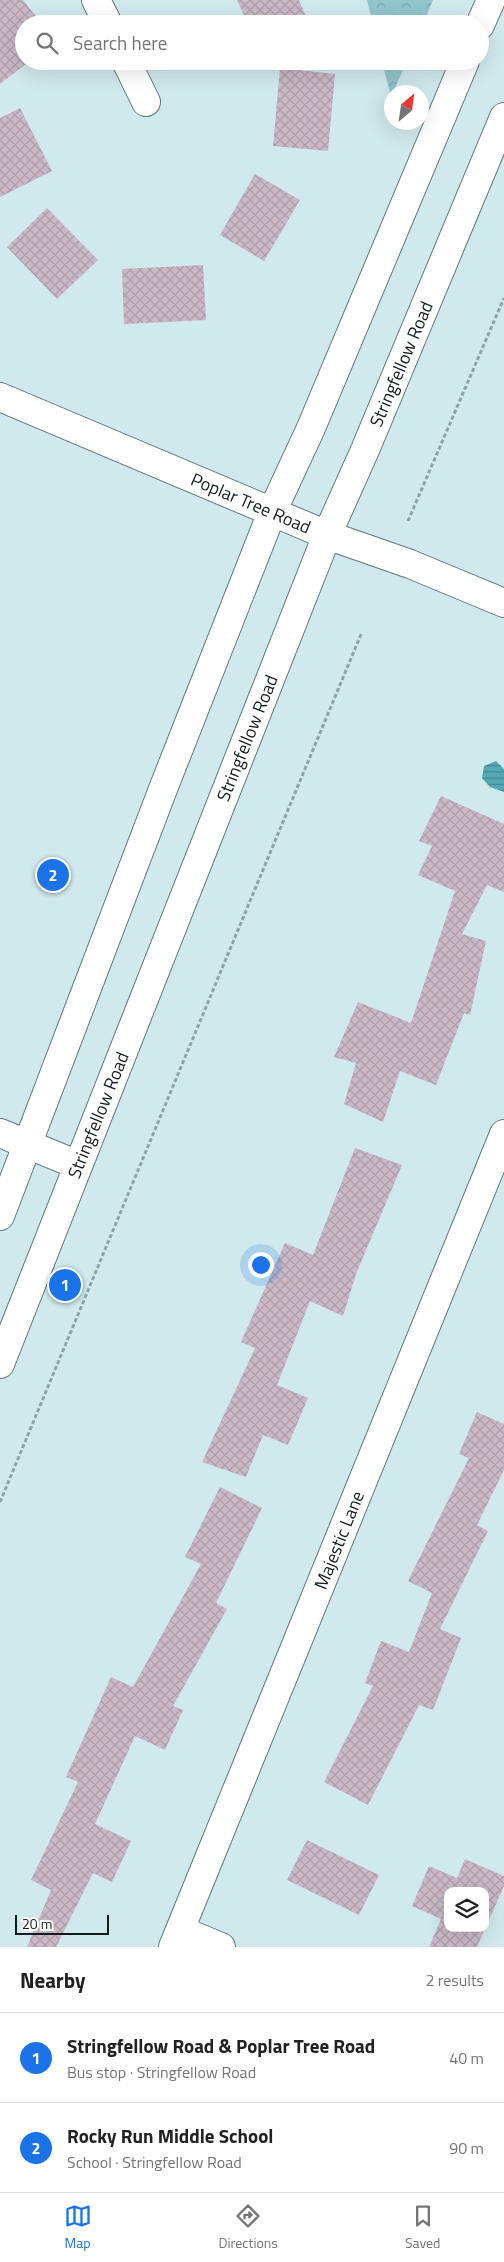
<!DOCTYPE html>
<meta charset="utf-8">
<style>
:root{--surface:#fff;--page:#f6f6f6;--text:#202124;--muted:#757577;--line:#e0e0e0;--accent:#1a73e8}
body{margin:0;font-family:"Titillium Web",sans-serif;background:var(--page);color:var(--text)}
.controls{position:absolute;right:15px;bottom:15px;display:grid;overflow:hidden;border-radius:10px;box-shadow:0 5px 20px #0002}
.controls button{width:45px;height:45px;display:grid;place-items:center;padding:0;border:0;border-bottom:1px solid var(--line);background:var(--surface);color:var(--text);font:25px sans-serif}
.compass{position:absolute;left:384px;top:85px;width:45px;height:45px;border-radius:50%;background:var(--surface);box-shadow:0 5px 20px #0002;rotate:29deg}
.scale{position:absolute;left:15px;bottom:12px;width:94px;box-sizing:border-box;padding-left:5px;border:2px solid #131c1d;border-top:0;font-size:14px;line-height:18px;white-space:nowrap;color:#131c1d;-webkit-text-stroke:4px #fff;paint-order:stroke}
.you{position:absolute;left:260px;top:1264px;width:18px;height:18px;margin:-12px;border:4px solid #fff;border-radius:50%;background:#1a73e8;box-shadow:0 0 0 8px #1a73e833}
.badge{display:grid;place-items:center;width:32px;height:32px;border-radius:50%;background:var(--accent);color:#fff;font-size:16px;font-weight:700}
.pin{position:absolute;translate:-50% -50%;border:2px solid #fff;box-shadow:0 1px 5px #0006}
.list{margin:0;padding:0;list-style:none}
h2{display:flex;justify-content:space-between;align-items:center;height:65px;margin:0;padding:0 20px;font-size:21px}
h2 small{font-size:16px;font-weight:400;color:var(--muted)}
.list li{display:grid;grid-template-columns:32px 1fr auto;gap:15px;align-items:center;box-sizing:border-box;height:90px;padding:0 20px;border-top:1px solid var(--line)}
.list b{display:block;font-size:19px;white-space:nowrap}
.list p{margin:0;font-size:16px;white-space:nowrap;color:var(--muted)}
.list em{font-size:16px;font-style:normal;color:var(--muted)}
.icon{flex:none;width:28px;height:28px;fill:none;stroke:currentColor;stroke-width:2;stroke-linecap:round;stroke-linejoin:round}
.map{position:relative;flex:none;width:504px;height:1947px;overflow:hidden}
.search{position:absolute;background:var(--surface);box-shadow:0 5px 20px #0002;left:15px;right:15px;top:15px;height:55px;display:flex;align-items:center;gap:12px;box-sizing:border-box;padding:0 18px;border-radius:28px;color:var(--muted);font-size:19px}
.sheet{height:245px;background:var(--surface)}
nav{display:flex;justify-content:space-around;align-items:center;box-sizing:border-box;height:70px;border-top:1px solid var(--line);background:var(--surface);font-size:14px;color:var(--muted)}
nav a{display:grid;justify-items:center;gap:2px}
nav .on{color:var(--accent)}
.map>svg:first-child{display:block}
</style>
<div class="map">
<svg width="504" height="1947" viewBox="0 0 504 1947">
<defs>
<pattern id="park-crowns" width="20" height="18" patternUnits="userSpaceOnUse" patternTransform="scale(1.25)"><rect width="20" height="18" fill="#92c5cd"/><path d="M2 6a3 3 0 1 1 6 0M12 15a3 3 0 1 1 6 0" fill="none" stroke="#7da9b0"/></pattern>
<pattern id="water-rules" width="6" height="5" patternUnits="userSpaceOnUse" patternTransform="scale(1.25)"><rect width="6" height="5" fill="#53a8b5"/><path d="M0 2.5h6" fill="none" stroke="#448893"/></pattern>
<pattern id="building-cross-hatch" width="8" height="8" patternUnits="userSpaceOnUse" patternTransform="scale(1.25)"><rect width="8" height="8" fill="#cab8c6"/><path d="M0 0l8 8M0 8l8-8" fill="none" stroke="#ad9eaa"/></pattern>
</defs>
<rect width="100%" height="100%" fill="#d0e9ed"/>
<path fill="url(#park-crowns)" d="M 367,0 L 433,0 L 423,24 L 373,24 Z
M 382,61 L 407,61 L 391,97 Z"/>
<path fill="url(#water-rules)" d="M 496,761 L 504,769 L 504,792 L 490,787 L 482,778 L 484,766 Z"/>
<path fill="url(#building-cross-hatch)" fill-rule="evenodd" d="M 0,0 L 23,0 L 42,24 L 24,24 L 24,61 L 30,61 L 0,84 Z
M 237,0 L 299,0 L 309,24 L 248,24 Z
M 280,68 L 335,74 L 328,151 L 273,146 Z
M 20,108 L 52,171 L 0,197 L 0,118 Z
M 255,174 L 300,200 L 264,261 L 220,235 Z
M 47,208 L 98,260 L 57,299 L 7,247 Z
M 203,265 L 206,320 L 124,324 L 122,269 Z
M 441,796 L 504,824 L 504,892 L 487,885 L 462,934 L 486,941 L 470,1015 L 464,1013 L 436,1085 L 400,1071 L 383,1122 L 344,1104 L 356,1063 L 334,1057 L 358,1002 L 411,1023 L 455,891 L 418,875 L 432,846 L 419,841 Z
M 355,1148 L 402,1165 L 356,1274 L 343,1316 L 310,1301 L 277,1385 L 308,1398 L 288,1445 L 263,1435 L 246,1477 L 202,1462 L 255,1348 L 241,1342 L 285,1243 L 313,1255 Z
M 477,1412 L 504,1424 L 504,1470 L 477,1525 L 488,1531 L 440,1629 L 461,1638 L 433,1710 L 419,1705 L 368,1805 L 324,1782 L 373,1686 L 365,1683 L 381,1641 L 409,1652 L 432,1593 L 408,1581 L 469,1458 L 459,1454 Z
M 220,1487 L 262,1508 L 216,1603 L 227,1609 L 173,1706 L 183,1710 L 165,1750 L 135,1736 L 95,1824 L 131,1841 L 112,1882 L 93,1873 L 56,1947 L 27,1947 L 51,1890 L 31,1880 L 78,1782 L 66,1777 L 111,1677 L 133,1687 L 201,1564 L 185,1557 Z
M 307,1840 L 379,1875 L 359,1915 L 287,1880 Z
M 465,1859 L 504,1876 L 504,1886 L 477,1947 L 429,1947 L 441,1919 L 412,1906 L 429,1866 L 457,1878 ZM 448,1891 L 485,1891 L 485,1928 L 448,1928 Z"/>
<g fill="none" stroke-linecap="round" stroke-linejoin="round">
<g stroke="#61787b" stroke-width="30">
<path id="minor" d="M 96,0 L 108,24
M 126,61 L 146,102
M 327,535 L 410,564 L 504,603
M 0,1133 L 78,1165
M 180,1930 L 221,1947
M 173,1947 L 504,1134"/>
</g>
<g stroke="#61787b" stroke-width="30">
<path id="major" d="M 480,25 L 491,0
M 0,397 L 327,535
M 0,1216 L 163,789 L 272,512 L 311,428 L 465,61
M 0,1364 L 327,535 L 365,450 L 504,117"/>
</g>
<path stroke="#8fa3a6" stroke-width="3" stroke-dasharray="4 2.5" stroke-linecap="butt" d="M 408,521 L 504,298
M 0,1502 L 362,632"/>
<use href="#minor" stroke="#fff" stroke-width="28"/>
<use href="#major" stroke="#fff" stroke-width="28"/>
</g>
<g text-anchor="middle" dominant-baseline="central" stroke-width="4.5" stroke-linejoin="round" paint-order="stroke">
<g font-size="18" fill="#131c1d" stroke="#fff">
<text transform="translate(401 364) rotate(-67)">Stringfellow Road</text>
<text transform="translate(251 503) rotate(23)">Poplar Tree Road</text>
<text transform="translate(247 738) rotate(-68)">Stringfellow Road</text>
<text transform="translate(98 1115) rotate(-68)">Stringfellow Road</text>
<text transform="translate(339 1540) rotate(-68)">Majestic Lane</text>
</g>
</g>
</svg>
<div class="controls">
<button><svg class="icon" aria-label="layers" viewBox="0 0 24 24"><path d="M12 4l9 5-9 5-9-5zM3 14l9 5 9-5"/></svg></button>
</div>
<svg class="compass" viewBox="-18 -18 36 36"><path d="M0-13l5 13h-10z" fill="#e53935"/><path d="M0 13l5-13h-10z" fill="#757577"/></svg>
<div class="scale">20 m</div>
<div class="you"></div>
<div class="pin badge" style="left:65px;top:1285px">1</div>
<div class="pin badge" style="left:53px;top:875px">2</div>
<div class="search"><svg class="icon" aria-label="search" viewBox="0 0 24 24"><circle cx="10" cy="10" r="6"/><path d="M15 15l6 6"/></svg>Search here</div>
</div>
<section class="sheet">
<h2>Nearby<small>2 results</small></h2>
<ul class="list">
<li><span class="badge">1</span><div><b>Stringfellow Road &amp; Poplar Tree Road</b><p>Bus stop · Stringfellow Road</p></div><em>40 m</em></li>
<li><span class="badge">2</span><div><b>Rocky Run Middle School</b><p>School · Stringfellow Road</p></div><em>90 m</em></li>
</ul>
</section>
<nav>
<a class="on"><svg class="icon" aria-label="map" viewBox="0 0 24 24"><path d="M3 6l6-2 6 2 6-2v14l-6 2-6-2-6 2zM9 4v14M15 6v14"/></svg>Map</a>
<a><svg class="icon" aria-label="directions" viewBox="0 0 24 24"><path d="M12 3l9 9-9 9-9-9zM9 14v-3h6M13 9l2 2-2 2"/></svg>Directions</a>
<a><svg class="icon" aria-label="saved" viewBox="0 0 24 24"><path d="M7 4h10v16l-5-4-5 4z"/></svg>Saved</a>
</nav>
